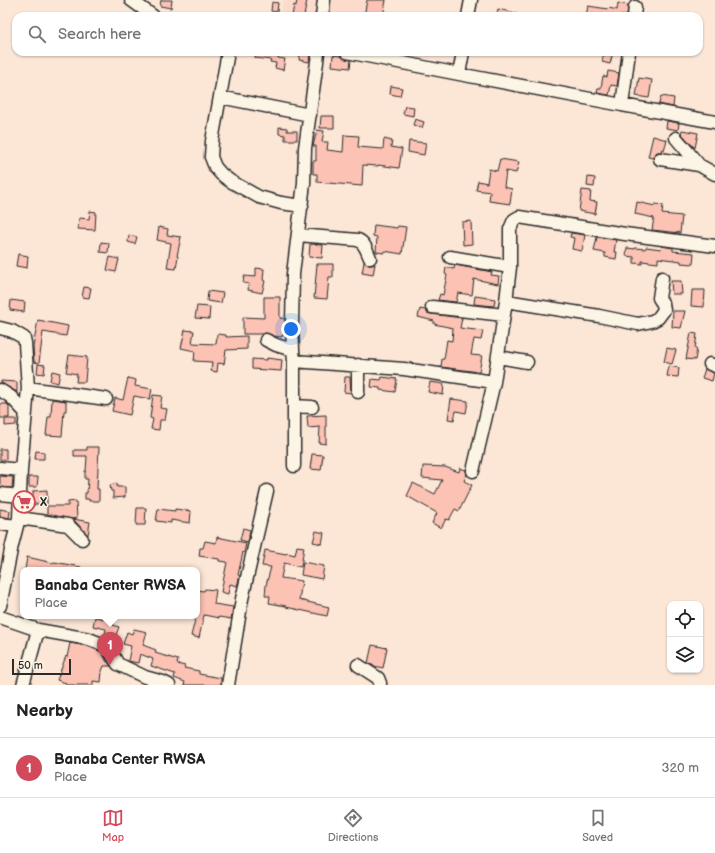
<!DOCTYPE html>
<style>
:root{--surface:#fff;--page:#f6f6f6;--text:#222;--muted:#767676;--line:#e0e0e0;--accent:#d1495b}
body{margin:0;font-family:"Balsamiq Sans",sans-serif;background:var(--page);color:var(--text)}
.controls{position:absolute;right:12px;bottom:12px;display:grid;overflow:hidden;border-radius:8px;box-shadow:0 1px 3px #0004}
.controls button{width:36px;height:36px;display:grid;place-items:center;padding:0;border:0;border-bottom:1px solid var(--line);background:var(--surface);color:var(--text);font:20px sans-serif}
.scale{position:absolute;left:12px;bottom:10px;width:59px;box-sizing:border-box;padding-left:4px;border:2px solid #2b2b2b;border-top:0;font-size:11px;line-height:14px;white-space:nowrap;color:#2b2b2b;-webkit-text-stroke:3px #fcf5e5;paint-order:stroke}
.you{position:absolute;left:291px;top:329px;width:14px;height:14px;margin:-10px;border:3px solid #fff;border-radius:50%;background:#1a73e8;box-shadow:0 0 0 6px #1a73e833}
.badge{display:grid;place-items:center;width:26px;height:26px;border-radius:50%;background:var(--accent);color:#fff;font-size:13px;font-weight:700}
.pin{position:absolute;translate:-50% -33px;filter:drop-shadow(0 1px 2px #0008)}
.pin::after{content:'';position:absolute;top:21px;width:14px;height:12px;background:inherit;clip-path:polygon(0 0,100% 0,50% 100%)}
.popup{position:absolute;left:20px;top:567px;width:180px;height:52px;box-sizing:border-box;display:grid;place-content:center;border-radius:8px;background:var(--surface);filter:drop-shadow(0 1px 3px #0005);font-size:13px;white-space:nowrap;color:var(--muted)}
.popup b{font-size:15px;color:var(--text)}
.popup::after{content:'';position:absolute;left:50%;top:100%;margin-left:-8px;border:8px solid transparent;border-top-color:var(--surface)}
.list{margin:0;padding:0;list-style:none}
h2{display:flex;justify-content:space-between;align-items:center;height:52px;margin:0;padding:0 16px;font-size:17px}
h2 small{font-size:13px;font-weight:400;color:var(--muted)}
.list li{display:grid;grid-template-columns:26px 1fr auto;gap:12px;align-items:center;box-sizing:border-box;height:60px;padding:0 16px;border-top:1px solid var(--line)}
.list b{display:block;font-size:15px;white-space:nowrap}
.list p{margin:0;font-size:13px;white-space:nowrap;color:var(--muted)}
.list em{font-size:13px;font-style:normal;color:var(--muted)}
.icon{flex:none;width:22px;height:22px;fill:none;stroke:currentColor;stroke-width:2;stroke-linecap:round;stroke-linejoin:round}
.map{position:relative;flex:none;width:715px;height:685px;overflow:hidden}
.search{position:absolute;background:var(--surface);box-shadow:0 1px 3px #0004;left:12px;right:12px;top:12px;height:44px;display:flex;align-items:center;gap:10px;box-sizing:border-box;padding:0 14px;border-radius:12px;color:var(--muted);font-size:15px}
.sheet{height:112px;background:var(--surface)}
nav{display:flex;justify-content:space-around;align-items:center;box-sizing:border-box;height:56px;border-top:1px solid var(--line);background:var(--surface);font-size:11px;color:var(--muted)}
nav a{display:grid;justify-items:center;gap:2px}
nav .on{color:var(--accent)}
.map>svg:first-child{display:block}
</style>
<div class="map">
<svg width="715" height="685" viewBox="0 0 715 685">
<rect width="100%" height="100%" fill="#fce6d6"/>
<filter id="ink" filterUnits="userSpaceOnUse"><feTurbulence type="fractalNoise" baseFrequency=".025" numOctaves="2"/><feDisplacementMap in="SourceGraphic" scale="8" xChannelSelector="R" yChannelSelector="G"/><feConvolveMatrix kernelMatrix="1 2 1 2 8 2 1 2 1" color-interpolation-filters="sRGB"/></filter>
<g filter="url(#ink)">
<path fill="#fcdbcc" d="M 284,0 L 388,0 L 384,16 L 279,16 Z"/>
<path fill="#fcc2b4" stroke="#2b2b2b" d="M 161,0 L 172,0 L 171,8 L 160,6 Z
M 297,0 L 307,0 L 304,16 L 292,16 L 294,5 L 296,6 Z
M 367,0 L 386,0 L 383,16 L 364,16 Z
M 272,2 L 278,3 L 277,12 L 271,11 Z
M 618,3 L 628,5 L 627,16 L 611,16 L 601,14 L 601,16 L 586,16 L 588,6 L 608,9 L 609,8 L 617,10 Z
M 498,9 L 516,13 L 515,16 L 496,16 Z
M 256,52 L 272,54 L 272,53 L 279,54 L 278,58 L 285,59 L 283,70 L 275,68 L 276,63 L 270,62 L 271,60 L 255,58 Z
M 300,52 L 310,52 L 309,62 L 299,60 Z
M 604,52 L 613,52 L 610,64 L 602,62 Z
M 333,55 L 341,56 L 345,59 L 351,60 L 350,68 L 332,66 Z
M 608,71 L 619,73 L 617,86 L 611,85 L 609,95 L 597,93 L 598,88 L 601,88 L 603,76 L 607,77 Z
M 639,78 L 652,80 L 649,98 L 636,96 Z
M 391,86 L 402,88 L 400,96 L 390,94 Z
M 661,96 L 674,98 L 673,107 L 659,104 Z
M 405,106 L 414,107 L 413,116 L 403,114 Z
M 321,116 L 334,116 L 334,128 L 320,128 Z
M 415,119 L 424,122 L 422,128 L 413,125 Z
M 667,121 L 679,123 L 678,130 L 666,128 Z
M 279,127 L 287,128 L 287,131 L 297,131 L 297,140 L 285,140 L 285,135 L 279,134 Z
M 317,130 L 324,131 L 322,142 L 328,142 L 327,150 L 343,152 L 344,135 L 359,136 L 358,147 L 383,149 L 384,139 L 392,141 L 391,147 L 402,149 L 399,168 L 378,165 L 378,166 L 363,165 L 362,186 L 317,182 L 317,174 L 313,174 L 313,161 L 316,161 L 316,146 L 313,146 Z
M 682,130 L 698,133 L 695,148 L 694,147 L 681,133 Z
M 653,136 L 667,140 L 664,150 L 662,149 L 661,152 L 657,152 L 654,155 L 653,158 L 648,157 Z
M 409,141 L 426,143 L 424,155 L 408,152 Z
M 500,159 L 519,162 L 516,173 L 506,171 L 504,187 L 512,189 L 510,204 L 489,201 L 490,192 L 476,190 L 478,181 L 487,183 L 489,169 L 497,171 Z
M 588,177 L 595,178 L 594,187 L 587,186 Z
M 582,190 L 591,191 L 590,201 L 597,202 L 595,214 L 579,211 Z
M 637,202 L 655,206 L 655,204 L 663,205 L 662,214 L 682,216 L 680,233 L 652,230 L 654,218 L 635,214 Z
M 90,211 L 96,212 L 95,230 L 78,229 L 79,218 L 89,219 Z
M 471,221 L 472,244 L 463,245 L 462,222 Z
M 374,225 L 397,228 L 398,226 L 406,227 L 402,254 L 384,251 L 384,253 L 376,252 L 377,237 L 373,236 Z
M 159,227 L 168,229 L 167,235 L 181,237 L 177,256 L 178,256 L 176,269 L 167,268 L 171,243 L 157,240 Z
M 571,233 L 585,235 L 582,251 L 572,249 L 574,238 L 570,237 Z
M 129,235 L 137,237 L 135,244 L 128,242 Z
M 597,237 L 616,240 L 614,252 L 617,252 L 616,259 L 605,257 L 605,253 L 594,251 Z
M 101,242 L 109,243 L 108,253 L 100,252 Z
M 310,244 L 323,245 L 322,258 L 309,257 Z
M 662,246 L 673,248 L 673,251 L 694,253 L 693,264 L 681,263 L 681,261 L 658,258 L 658,263 L 642,261 L 642,264 L 634,263 L 634,257 L 626,256 L 627,248 L 635,249 L 635,248 L 645,249 L 646,247 L 661,249 Z
M 18,254 L 28,256 L 27,268 L 16,266 Z
M 110,257 L 119,259 L 116,272 L 107,270 Z
M 364,262 L 369,265 L 372,265 L 375,264 L 373,275 L 362,273 Z
M 317,264 L 333,264 L 333,277 L 329,277 L 327,299 L 314,298 Z
M 455,265 L 492,272 L 491,275 L 499,276 L 498,284 L 474,279 L 472,295 L 458,293 L 456,302 L 438,300 L 440,294 L 443,295 L 447,275 L 445,274 L 446,267 L 454,269 Z
M 256,268 L 264,269 L 263,280 L 265,281 L 262,293 L 248,290 L 249,284 L 243,283 L 244,276 L 256,277 Z
M 671,281 L 681,281 L 682,294 L 672,294 Z
M 84,287 L 91,288 L 89,298 L 82,297 Z
M 692,290 L 705,290 L 704,307 L 691,306 Z
M 208,291 L 223,293 L 221,303 L 207,301 Z
M 475,296 L 495,299 L 494,306 L 474,304 Z
M 264,297 L 280,297 L 280,318 L 285,319 L 285,336 L 282,335 L 282,337 L 274,336 L 266,333 L 261,334 L 243,334 L 243,317 L 264,318 Z
M 11,300 L 25,302 L 24,312 L 10,310 Z
M 197,306 L 210,307 L 209,319 L 195,318 Z
M 420,309 L 425,310 L 427,313 L 431,314 L 462,318 L 460,328 L 483,331 L 481,340 L 474,339 L 471,355 L 482,356 L 479,372 L 441,367 L 442,359 L 444,359 L 447,340 L 452,341 L 453,328 L 434,324 L 434,321 L 418,317 Z
M 673,311 L 685,311 L 681,328 L 672,327 Z
M 38,320 L 68,326 L 66,336 L 43,332 L 39,363 L 34,362 L 33,347 Z
M 185,330 L 194,331 L 192,343 L 216,344 L 217,334 L 226,335 L 226,337 L 247,336 L 247,349 L 226,350 L 224,364 L 218,363 L 217,372 L 211,371 L 212,362 L 194,361 L 195,351 L 181,348 Z
M 691,333 L 697,334 L 695,349 L 697,349 L 695,360 L 686,359 Z
M 667,348 L 676,350 L 672,364 L 664,362 Z
M 69,355 L 87,357 L 85,382 L 76,382 L 77,374 L 66,372 Z
M 267,358 L 282,360 L 281,371 L 252,369 L 252,359 L 267,360 Z
M 38,364 L 45,365 L 44,374 L 37,373 Z
M 669,366 L 679,368 L 678,377 L 667,376 Z
M 705,369 L 714,373 L 712,381 L 702,378 Z
M 52,371 L 60,373 L 58,383 L 50,381 Z
M 345,377 L 350,377 L 351,393 L 344,392 Z
M 382,377 L 397,379 L 395,392 L 380,390 L 380,388 L 371,387 L 372,379 L 381,380 Z
M 128,378 L 136,380 L 135,386 L 152,389 L 150,399 L 134,396 L 130,415 L 112,411 L 115,398 L 123,400 Z
M 1,381 L 17,382 L 17,392 L 1,383 Z
M 430,382 L 444,384 L 443,395 L 428,392 Z
M 153,395 L 162,396 L 160,408 L 167,409 L 165,420 L 160,420 L 159,430 L 151,429 L 153,419 L 150,418 Z
M 52,399 L 66,401 L 66,411 L 64,411 L 62,436 L 46,435 L 48,417 L 51,417 Z
M 451,399 L 468,401 L 466,413 L 456,411 L 454,420 L 448,419 Z
M 0,404 L 7,404 L 9,406 L 9,418 L 0,418 Z
M 326,415 L 326,444 L 319,443 L 320,427 L 308,428 L 307,416 Z
M 5,419 L 16,419 L 16,425 L 5,426 Z
M 87,447 L 99,447 L 97,489 L 99,489 L 99,501 L 89,501 L 89,499 L 85,499 L 85,493 L 87,493 L 88,479 L 85,479 L 85,471 L 86,471 L 87,456 L 74,456 L 74,450 L 87,450 Z
M 0,449 L 6,449 L 6,460 L 0,460 Z
M 36,451 L 44,452 L 44,459 L 35,459 Z
M 312,454 L 323,455 L 321,470 L 310,469 Z
M 423,466 L 445,467 L 459,472 L 460,468 L 466,470 L 467,474 L 464,481 L 472,485 L 459,511 L 455,509 L 449,520 L 446,519 L 441,528 L 432,523 L 437,513 L 407,496 L 413,483 L 435,494 L 442,480 L 422,478 Z
M 0,476 L 13,477 L 12,488 L 0,487 Z
M 29,477 L 38,477 L 37,487 L 29,487 Z
M 117,483 L 117,487 L 125,487 L 125,497 L 113,498 L 113,491 L 111,491 L 110,485 Z
M 47,490 L 47,504 L 34,504 L 34,506 L 28,506 L 28,499 L 33,499 L 33,491 Z
M 76,501 L 77,518 L 71,519 L 47,514 L 47,506 L 68,506 L 68,502 Z
M 137,508 L 146,508 L 145,525 L 136,525 Z
M 0,509 L 10,511 L 9,518 L 0,516 Z
M 158,509 L 175,511 L 175,509 L 191,511 L 190,523 L 171,520 L 171,523 L 156,521 Z
M 73,519 L 90,522 L 88,535 Z
M 243,528 L 250,530 L 248,542 L 240,540 Z
M 316,531 L 324,533 L 322,544 L 313,542 Z
M 217,537 L 246,543 L 244,553 L 243,552 L 238,575 L 240,576 L 237,586 L 230,584 L 228,594 L 221,592 L 227,562 L 219,561 L 219,559 L 199,556 L 200,548 L 203,548 L 205,541 L 216,543 Z
M 297,546 L 304,547 L 301,567 L 284,563 L 281,578 L 302,581 L 299,600 L 329,607 L 327,616 L 286,607 L 286,606 L 269,603 L 270,596 L 265,596 L 266,585 L 271,567 L 262,566 L 265,550 L 286,554 L 287,553 L 295,555 Z
M 27,557 L 53,563 L 54,562 L 81,567 L 81,570 L 25,570 Z
M 303,562 L 324,566 L 322,579 L 301,575 Z
M 205,589 L 216,590 L 214,604 L 233,607 L 231,619 L 219,617 L 219,618 L 204,615 L 199,638 L 191,636 L 196,616 L 197,616 L 197,590 L 204,591 Z
M 95,617 L 114,621 L 113,625 L 119,627 L 116,635 L 111,633 L 110,636 L 105,635 L 106,629 L 93,626 Z
M 134,629 L 147,632 L 143,645 L 156,650 L 155,653 L 178,660 L 177,664 L 185,666 L 184,668 L 199,671 L 199,674 L 221,678 L 221,685 L 184,685 L 185,682 L 174,678 L 175,674 L 151,666 L 153,659 L 140,654 L 138,663 L 128,661 L 131,646 L 123,644 L 127,632 L 132,634 Z
M 70,643 L 87,646 L 102,652 L 106,660 L 106,661 L 108,662 L 111,666 L 104,666 L 102,671 L 101,682 L 93,681 L 93,685 L 66,685 L 66,683 L 57,680 L 66,656 L 67,657 Z
M 372,645 L 387,648 L 383,668 L 374,666 L 368,663 Z"/>
<g fill="none" stroke-linecap="round" stroke-linejoin="round">
<g stroke="#2b2b2b" stroke-width="15">
<path id="minor" d="M 131,0 L 153,16
M 322,16 L 324,0
M 468,16 L 471,0
M 634,16 L 635,7
M 228,52 L 212,141 L 211,157 L 215,167 L 221,174 L 230,181 L 259,197 L 281,203 L 302,206
M 347,52 L 459,74
M 463,52 L 459,74 L 622,105 L 629,52
M 220,97 L 310,115
M 622,105 L 715,122
M 676,138 L 699,165 L 715,174
M 660,159 L 699,165
M 298,235 L 358,240 C 365,243 367,251 370,258
M 450,257 L 510,267
M 506,301 L 599,316 L 638,324 L 652,321 L 658,318 L 664,310 L 663,304 L 659,298 L 662,278
M 432,307 L 504,315
M 0,328 L 12,331 L 24,338 L 25,343 L 28,388 L 21,470 L 19,518 L 12,545 L 0,606
M 266,340 L 276,345 L 293,350
M 498,357 L 527,362
M 294,361 L 404,369 L 494,382 L 506,301 L 510,267 L 510,229 L 514,220 L 519,217 L 625,234 L 715,246
M 710,364 L 715,366
M 358,365 L 358,392
M 28,388 L 106,399
M 0,390 L 11,397 L 26,413
M 294,406 L 312,407
M 294,466 L 294,361 L 293,350 L 292,324 L 293,274 L 304,183 L 305,148 L 317,62 L 318,52
M 0,468 L 21,470
M 473,471 L 494,382
M 0,494 L 21,496
M 19,518 L 68,525 L 82,539
M 0,524 L 17,526
M 0,617 L 38,630 L 89,639 L 107,646 L 118,664 L 145,677 L 163,682 L 169,685
M 358,665 L 378,678 L 380,683 L 380,685
M 23,685 L 38,630
M 228,685 L 242,599 L 267,491"/>
</g>
<use href="#minor" stroke="#fcf5e5" stroke-width="12"/>
</g>
</g>
<defs>
<g id="supermarket-ring" transform="scale(1.15)"><circle r="9.5" fill="#fcf5e5" stroke="#d1495b" stroke-width="1.5"/><path d="M-6-5.5h2.5l.6 2H6L4.5 2H-2.5L-4.4-4H-6ZM-1.5 3.2a1.3 1.3 0 1 0 .1 0ZM3 3.2a1.3 1.3 0 1 0 .1 0Z" fill="#d1495b"/></g>
</defs>
<g fill-rule="evenodd">
<use href="#supermarket-ring" x="24" y="502"/>
</g>
<g text-anchor="middle" dominant-baseline="central" stroke-width="3" stroke-linejoin="round" paint-order="stroke">
<g font-size="12" font-weight="bold" fill="#2b2b2b" stroke="#fcf5e5" text-anchor="start">
<text x="40" y="502">X</text>
</g>
</g>
</svg>
<div class="controls">
<button><svg class="icon" aria-label="locate" viewBox="0 0 24 24"><circle cx="12" cy="12" r="6"/><path d="M12 2v4M12 18v4M2 12h4M18 12h4"/></svg></button>
<button><svg class="icon" aria-label="layers" viewBox="0 0 24 24"><path d="M12 4l9 5-9 5-9-5zM3 14l9 5 9-5"/></svg></button>
</div>
<div class="scale">50 m</div>
<div class="you"></div>
<div class="pin badge" style="left:110px;top:665px">1</div>
<div class="popup"><b>Banaba Center RWSA</b>Place</div>
<div class="search"><svg class="icon" aria-label="search" viewBox="0 0 24 24"><circle cx="10" cy="10" r="6"/><path d="M15 15l6 6"/></svg>Search here</div>
</div>
<section class="sheet">
<h2>Nearby<small></small></h2>
<ul class="list">
<li><span class="badge">1</span><div><b>Banaba Center RWSA</b><p>Place</p></div><em>320 m</em></li>
</ul>
</section>
<nav>
<a class="on"><svg class="icon" aria-label="map" viewBox="0 0 24 24"><path d="M3 6l6-2 6 2 6-2v14l-6 2-6-2-6 2zM9 4v14M15 6v14"/></svg>Map</a>
<a><svg class="icon" aria-label="directions" viewBox="0 0 24 24"><path d="M12 3l9 9-9 9-9-9zM9 14v-3h6M13 9l2 2-2 2"/></svg>Directions</a>
<a><svg class="icon" aria-label="saved" viewBox="0 0 24 24"><path d="M7 4h10v16l-5-4-5 4z"/></svg>Saved</a>
</nav>
